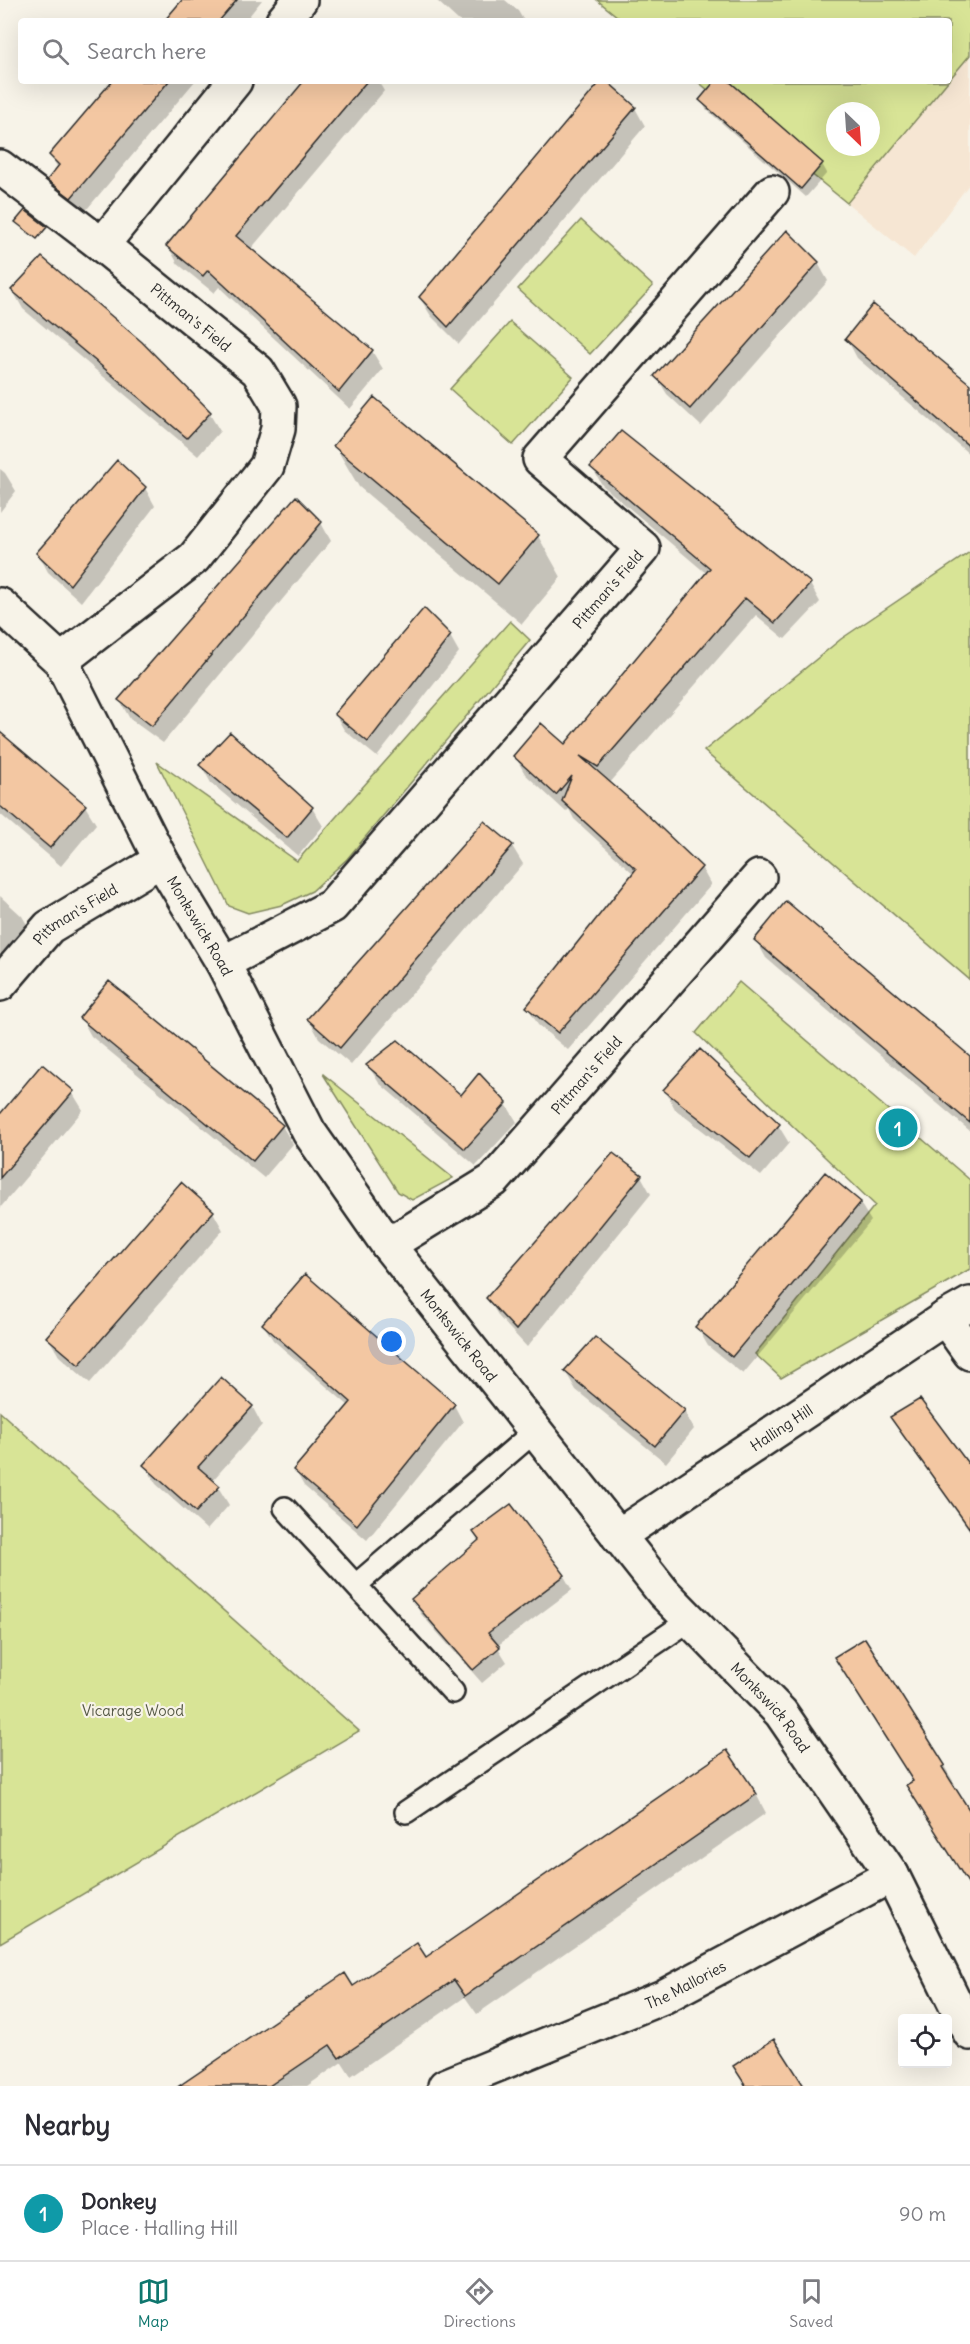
<!DOCTYPE html>
<meta charset="utf-8">
<style>
:root{--surface:#fff;--page:#f2f2f3;--text:#2b2b33;--muted:#7c7c81;--line:#e1e1e2;--accent:#0f766e}
body{margin:0;font-family:Delius,sans-serif;background:var(--page);color:var(--text)}
.controls{position:absolute;right:18px;bottom:18px;display:grid;overflow:hidden;border-radius:6px;box-shadow:0 6px 24px #0002}
.controls button{width:54px;height:54px;display:grid;place-items:center;padding:0;border:0;border-bottom:2px solid var(--line);background:var(--surface);color:var(--text);font:30px sans-serif}
.compass{position:absolute;left:826px;top:102px;width:54px;height:54px;border-radius:50%;background:var(--surface);box-shadow:0 6px 24px #0002;rotate:155deg}
.you{position:absolute;left:392px;top:1342px;width:21px;height:21px;margin:-15px;border:4px solid #fff;border-radius:50%;background:#1a73e8;box-shadow:0 0 0 9px #1a73e833}
.badge{display:grid;place-items:center;width:39px;height:39px;border-radius:50%;background:var(--accent);color:#fff;font-size:20px;font-weight:700}
.pin{position:absolute;translate:-50% -50%;border:3px solid #fff;box-shadow:0 2px 6px #0006}
.list{margin:0;padding:0;list-style:none}
h2{display:flex;justify-content:space-between;align-items:center;height:78px;margin:0;padding:0 24px;font-size:26px}
h2 small{font-size:20px;font-weight:400;color:var(--muted)}
.list li{display:grid;grid-template-columns:39px 1fr auto;gap:18px;align-items:center;box-sizing:border-box;height:96px;padding:0 24px;border-top:2px solid var(--line)}
.list b{display:block;font-size:22px;white-space:nowrap}
.list p{margin:0;font-size:20px;white-space:nowrap;color:var(--muted)}
.list em{font-size:20px;font-style:normal;color:var(--muted)}
.icon{flex:none;width:33px;height:33px;fill:none;stroke:currentColor;stroke-width:2;stroke-linecap:round;stroke-linejoin:round}
.map{position:relative;flex:none;width:970px;height:2086px;overflow:hidden}
.search{position:absolute;background:var(--surface);box-shadow:0 6px 24px #0002;left:18px;right:18px;top:18px;height:66px;display:flex;align-items:center;gap:15px;box-sizing:border-box;padding:0 21px;border-radius:6px;color:var(--muted);font-size:22px}
.sheet{height:174px;background:var(--surface)}
nav{display:flex;justify-content:space-around;align-items:center;box-sizing:border-box;height:84px;border-top:2px solid var(--line);background:var(--surface);font-size:16px;color:var(--muted)}
nav a{display:grid;justify-items:center;gap:3px}
nav .on{color:var(--accent)}
.map>svg:first-child{display:block}
</style>
<div class="map">
<svg width="970" height="2086" viewBox="0 0 970 2086">
<rect width="100%" height="100%" fill="#f7f3e8"/>
<filter id="ink" filterUnits="userSpaceOnUse"><feTurbulence type="fractalNoise" baseFrequency=".0167" numOctaves="2"/><feDisplacementMap in="SourceGraphic" scale="12" xChannelSelector="R" yChannelSelector="G"/><feConvolveMatrix kernelMatrix="1 2 1 2 8 2 1 2 1" color-interpolation-filters="sRGB"/></filter>
<g filter="url(#ink)">
<path fill="#f6e6d3" d="M 970,55 L 970,183 L 914,258 L 847,203 Z"/>
<path fill="#d8e496" stroke="#828860" stroke-width="1.5" fill-rule="evenodd" d="M 597,0 L 970,0 L 970,55 L 949,80 L 949,21 L 623,21 Z
M 697,81 L 948,81 L 847,203 ZM 835,111 L 871,111 L 871,147 L 835,147 Z
M 581,220 L 653,286 L 590,354 L 518,289 Z
M 510,322 L 573,377 L 513,445 L 450,389 Z
M 970,552 L 970,980 L 704,751 L 841,639 Z
M 510,621 L 530,640 L 347,859 L 312,891 L 282,905 L 248,913 L 229,906 L 157,762 L 297,861 Z
M 739,982 L 970,1180 L 970,1269 L 781,1378 L 755,1354 L 875,1205 L 696,1033 Z
M 323,1074 L 453,1178 L 412,1200 L 398,1192 Z
M 0,1412 L 359,1731 L 0,1943 Z"/>
<path fill="#0003" d="M 184,0 L 262,0 L 245,21 L 166,21 Z
M 436,0 L 505,0 L 518,11 L 524,21 L 459,21 Z
M 114,81 L 195,81 L 82,215 L 60,198 L 49,180 L 58,168 L 50,155 Z
M 306,81 L 378,81 L 384,91 L 250,250 L 372,351 L 383,369 L 350,409 L 219,287 L 214,293 L 178,264 L 168,246 Z
M 603,81 L 635,108 L 645,126 L 459,344 L 431,316 L 420,298 Z
M 717,81 L 727,81 L 822,164 L 827,173 L 806,197 L 706,109 L 701,100 Z
M 818,263 L 828,281 L 701,426 L 667,394 L 656,376 Z
M 13,291 L 209,413 L 220,431 L 198,456 L 23,309 Z
M 847,339 L 970,386 L 969,454 L 857,358 Z
M 335,446 L 538,536 L 561,577 L 522,624 L 359,487 Z
M 592,467 L 810,584 L 820,602 L 785,639 L 756,615 L 609,784 L 701,867 L 711,885 L 568,1050 L 538,1025 L 528,1007 L 634,874 L 574,819 L 569,809 L 566,812 L 525,774 L 515,756 L 565,746 L 707,574 L 602,485 Z
M 0,469 L 5,473 L 16,491 L 0,512 Z
M 145,488 L 155,506 L 81,602 L 48,572 L 38,553 Z
M 321,523 L 331,541 L 163,743 L 130,719 L 120,701 Z
M 450,636 L 459,652 L 377,757 L 344,730 L 335,714 Z
M 0,734 L 85,806 L 96,824 L 61,866 L 0,814 Z
M 230,735 L 312,808 L 323,826 L 298,856 L 211,783 L 201,765 Z
M 512,846 L 523,864 L 351,1065 L 319,1038 L 309,1020 Z
M 0,896 L 22,916 L 33,935 L 0,971 Z
M 756,940 L 970,1058 L 970,1131 L 766,958 Z
M 81,1018 L 282,1126 L 293,1144 L 264,1178 L 91,1036 Z
M 368,1065 L 462,1097 L 506,1104 L 517,1122 L 476,1166 L 379,1083 Z
M 665,1090 L 778,1125 L 789,1143 L 761,1176 L 675,1109 Z
M 72,1092 L 83,1110 L 0,1208 L 0,1116 Z
M 641,1176 L 651,1194 L 527,1347 L 499,1317 L 488,1298 Z
M 860,1203 L 871,1221 L 743,1374 L 708,1346 L 697,1327 Z
M 213,1212 L 223,1230 L 90,1383 L 59,1356 L 48,1337 Z
M 306,1277 L 454,1405 L 463,1422 L 367,1540 L 304,1486 L 295,1470 L 349,1406 L 273,1340 L 263,1324 Z
M 565,1371 L 684,1411 L 694,1429 L 666,1463 L 576,1390 Z
M 252,1406 L 262,1425 L 212,1481 L 218,1487 L 229,1505 L 207,1530 L 156,1484 L 145,1465 Z
M 892,1417 L 970,1469 L 970,1531 L 902,1435 Z
M 564,1576 L 572,1590 L 497,1646 L 507,1662 L 482,1683 L 421,1614 L 413,1600 Z
M 944,1766 L 955,1784 L 952,1786 L 970,1814 L 970,1885 L 914,1782 Z
M 756,1794 L 766,1813 L 477,2014 L 465,1997 L 351,2076 L 342,2062 L 307,2086 L 182,2086 L 353,1988 L 426,1959 Z"/>
<path fill="#f3c7a2" stroke="#2b2b2b" stroke-width="1.5" d="M 182,0 L 237,0 L 219,21 L 164,21 Z
M 112,81 L 169,81 L 71,198 L 47,180 L 59,165 L 49,155 Z
M 304,81 L 367,81 L 236,236 L 373,350 L 339,392 L 208,270 L 203,276 L 166,246 Z
M 601,81 L 607,81 L 636,107 L 448,327 L 419,297 Z
M 715,81 L 729,81 L 823,163 L 801,189 L 699,100 Z
M 25,210 L 47,227 L 37,239 L 15,222 Z
M 787,230 L 819,262 L 690,409 L 654,376 Z
M 42,257 L 142,342 L 211,412 L 187,438 L 11,290 Z
M 873,304 L 970,384 L 970,447 L 845,339 Z
M 374,397 L 539,535 L 498,584 L 333,446 Z
M 621,431 L 811,583 L 775,623 L 745,598 L 598,767 L 580,756 L 642,810 L 702,867 L 558,1033 L 526,1007 L 636,869 L 562,801 L 572,776 L 556,795 L 513,756 L 541,723 L 565,744 L 710,568 L 590,467 Z
M 117,460 L 146,487 L 70,585 L 36,553 Z
M 296,496 L 322,522 L 152,726 L 118,700 Z
M 424,608 L 451,635 L 368,742 L 334,714 Z
M 0,732 L 86,805 L 50,848 L 0,806 Z
M 230,732 L 313,807 L 287,838 L 199,765 Z
M 484,821 L 513,845 L 340,1048 L 307,1019 Z
M 786,901 L 970,1056 L 970,1123 L 754,940 Z
M 109,981 L 283,1125 L 253,1161 L 79,1018 Z
M 398,1040 L 461,1095 L 479,1073 L 507,1103 L 465,1149 L 366,1065 Z
M 700,1049 L 780,1124 L 750,1158 L 663,1090 Z
M 42,1064 L 74,1091 L 0,1178 L 0,1114 Z
M 613,1153 L 642,1175 L 516,1330 L 486,1298 Z
M 825,1172 L 861,1202 L 732,1357 L 695,1327 Z
M 181,1182 L 214,1211 L 79,1365 L 46,1337 Z
M 305,1274 L 455,1404 L 357,1525 L 293,1470 L 351,1402 L 262,1324 Z
M 595,1337 L 685,1410 L 655,1446 L 564,1371 Z
M 221,1377 L 253,1406 L 198,1467 L 220,1486 L 196,1512 L 143,1465 Z
M 920,1399 L 970,1466 L 970,1529 L 890,1417 Z
M 511,1504 L 565,1575 L 488,1633 L 500,1647 L 473,1670 L 411,1599 L 479,1540 L 473,1532 Z
M 865,1638 L 945,1765 L 942,1767 L 970,1811 L 970,1886 L 906,1785 L 913,1781 L 834,1657 Z
M 727,1750 L 757,1794 L 465,1996 L 454,1980 L 339,2058 L 330,2045 L 269,2086 L 179,2086 L 345,1973 L 353,1986 L 417,1943 L 426,1957 Z
M 774,2039 L 804,2086 L 746,2086 L 733,2066 Z"/>
<g fill="none" stroke-linecap="round" stroke-linejoin="round">
<g stroke="#2b2b2b" stroke-width="26">
<path id="service" d="M 285,1508 L 453,1692
M 356,1585 L 535,1431
M 406,1812 L 690,1620"/>
</g>
<g stroke="#2b2b2b" stroke-width="38">
<g id="minor">
<path d="M 283,21 L 300,0"/>
<path id="s1" d="M 0,167 L 102,245 L 258,371 L 279,406 L 278,429 L 267,466 L 194,558 L 61,661"/>
<path d="M 102,245 L 235,81"/>
<path id="s2" d="M 0,605 L 61,661 L 161,860 L 223,963 L 309,1132 L 388,1245 L 663,1592 L 781,1713 L 892,1875 L 970,2033"/>
<path id="s3" d="M 223,963 L 332,906 L 643,548 L 540,459 L 772,192"/>
<path id="s4" d="M 0,984 L 49,927 L 161,860"/>
<path id="s5" d="M 388,1245 L 494,1180 L 759,877"/>
<path d="M 945,1318 L 970,1353"/>
<path id="s6" d="M 618,1536 L 945,1318 L 970,1304"/>
<path id="s7" d="M 445,2086 L 663,1997 L 892,1875"/>
</g>
</g>
<use href="#service" stroke="#f7f3e8" stroke-width="21"/>
<use href="#minor" stroke="#f7f3e8" stroke-width="33"/>
</g>
</g>
<g text-anchor="middle" dominant-baseline="central" stroke-width="4.5" stroke-linejoin="round" paint-order="stroke">
<g font-size="15" fill="#2b2b2b" stroke="#f7f3e8">
<text stroke="none"><textPath href="#s1" startOffset="243">Pittman's Field</textPath></text>
<text stroke="none"><textPath href="#s3" startOffset="543">Pittman's Field</textPath></text>
<text stroke="none"><textPath href="#s4" startOffset="104">Pittman's Field</textPath></text>
<text stroke="none"><textPath href="#s2" startOffset="382">Monkswick Road</textPath></text>
<text stroke="none"><textPath href="#s5" startOffset="264">Pittman's Field</textPath></text>
<text stroke="none"><textPath href="#s2" startOffset="868">Monkswick Road</textPath></text>
<text stroke="none"><textPath href="#s6" startOffset="196">Halling Hill</textPath></text>
<text stroke="none"><textPath href="#s2" startOffset="1354">Monkswick Road</textPath></text>
<text stroke="none"><textPath href="#s7" startOffset="261">The Mallories</textPath></text>
</g>
<g font-size="15" fill="#565946" stroke="#f7f3e8">
<text x="133" y="1710">Vicarage Wood</text>
</g>
</g>
</svg>
<div class="controls">
<button><svg class="icon" aria-label="locate" viewBox="0 0 24 24"><circle cx="12" cy="12" r="6"/><path d="M12 2v4M12 18v4M2 12h4M18 12h4"/></svg></button>
</div>
<svg class="compass" viewBox="-18 -18 36 36"><path d="M0-13l5 13h-10z" fill="#e53935"/><path d="M0 13l5-13h-10z" fill="#7c7c81"/></svg>
<div class="you"></div>
<div class="pin badge" style="left:898px;top:1128px;background:#0f9aa8">1</div>
<div class="search"><svg class="icon" aria-label="search" viewBox="0 0 24 24"><circle cx="10" cy="10" r="6"/><path d="M15 15l6 6"/></svg>Search here</div>
</div>
<section class="sheet">
<h2>Nearby<small></small></h2>
<ul class="list">
<li><span class="badge" style="background:#0f9aa8">1</span><div><b>Donkey</b><p>Place · Halling Hill</p></div><em>90 m</em></li>
</ul>
</section>
<nav>
<a class="on"><svg class="icon" aria-label="map" viewBox="0 0 24 24"><path d="M3 6l6-2 6 2 6-2v14l-6 2-6-2-6 2zM9 4v14M15 6v14"/></svg>Map</a>
<a><svg class="icon" aria-label="directions" viewBox="0 0 24 24"><path d="M12 3l9 9-9 9-9-9zM9 14v-3h6M13 9l2 2-2 2"/></svg>Directions</a>
<a><svg class="icon" aria-label="saved" viewBox="0 0 24 24"><path d="M7 4h10v16l-5-4-5 4z"/></svg>Saved</a>
</nav>
